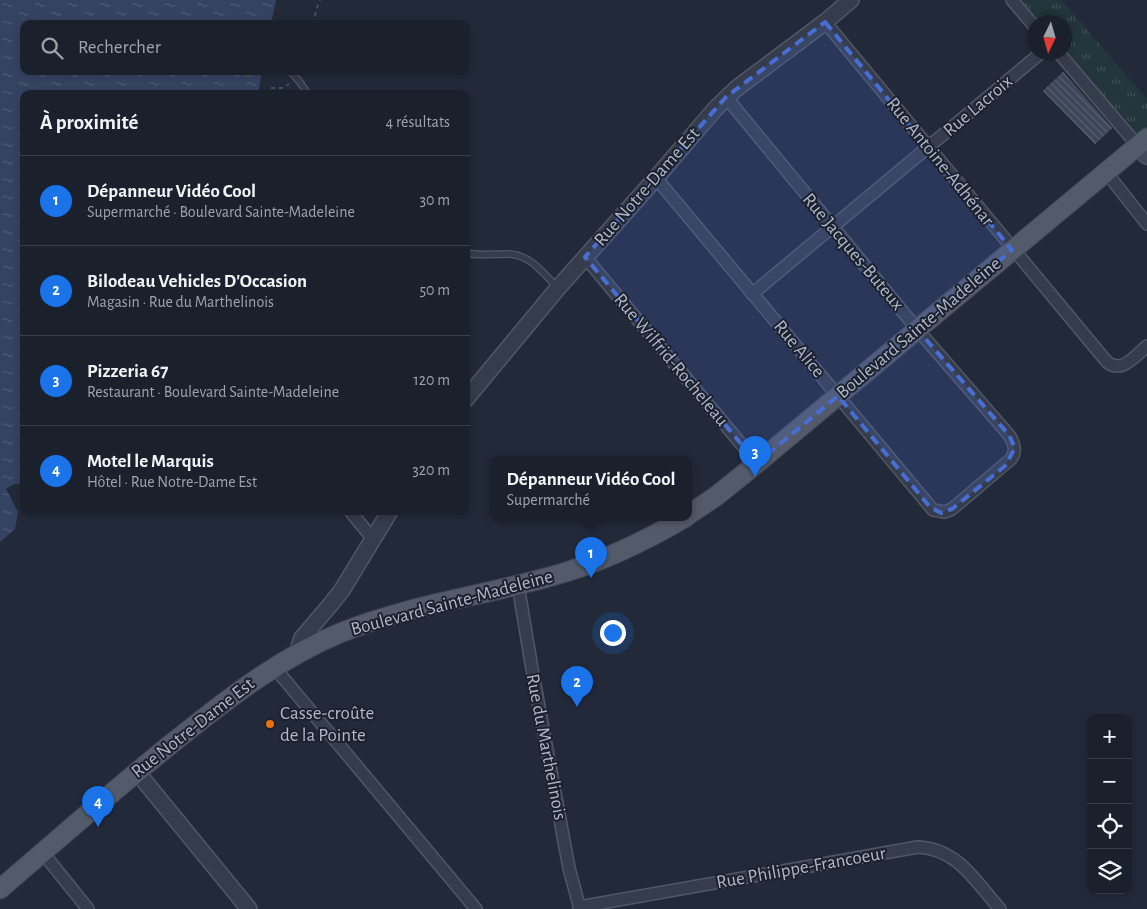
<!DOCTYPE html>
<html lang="fr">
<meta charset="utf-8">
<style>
:root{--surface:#1a202c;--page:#232834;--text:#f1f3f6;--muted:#9fa3a9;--line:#383e48;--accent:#1a73e8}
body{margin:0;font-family:"Alegreya Sans",sans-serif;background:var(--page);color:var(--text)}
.controls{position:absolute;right:15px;bottom:15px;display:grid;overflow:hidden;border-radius:10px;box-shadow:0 2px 8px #0003}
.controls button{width:45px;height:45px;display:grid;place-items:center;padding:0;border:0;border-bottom:1px solid var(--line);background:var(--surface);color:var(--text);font:25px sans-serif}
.compass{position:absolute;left:1027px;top:15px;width:45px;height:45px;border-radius:50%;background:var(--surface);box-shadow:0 2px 8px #0003;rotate:185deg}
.you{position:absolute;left:612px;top:632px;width:18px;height:18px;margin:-12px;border:4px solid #fff;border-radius:50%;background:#1a73e8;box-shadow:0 0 0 8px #1a73e833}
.badge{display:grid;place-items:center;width:32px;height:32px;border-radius:50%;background:var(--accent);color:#fff;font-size:16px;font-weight:700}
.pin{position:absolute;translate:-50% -41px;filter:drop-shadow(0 1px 2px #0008)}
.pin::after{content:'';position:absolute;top:26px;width:18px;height:15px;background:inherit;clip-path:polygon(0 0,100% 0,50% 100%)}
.popup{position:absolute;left:490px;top:456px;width:202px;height:65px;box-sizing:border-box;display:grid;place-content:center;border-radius:10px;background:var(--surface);filter:drop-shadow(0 1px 4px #0005);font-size:16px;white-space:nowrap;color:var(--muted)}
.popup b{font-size:19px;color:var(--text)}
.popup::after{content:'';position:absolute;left:50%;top:100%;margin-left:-10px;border:10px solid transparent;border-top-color:var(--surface)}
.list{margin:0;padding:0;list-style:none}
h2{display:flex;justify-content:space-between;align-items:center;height:65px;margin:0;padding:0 20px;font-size:21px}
h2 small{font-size:16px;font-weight:400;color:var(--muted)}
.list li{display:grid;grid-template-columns:32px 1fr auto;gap:15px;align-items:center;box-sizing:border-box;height:90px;padding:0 20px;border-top:1px solid var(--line)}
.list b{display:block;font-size:19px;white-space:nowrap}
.list p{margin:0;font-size:16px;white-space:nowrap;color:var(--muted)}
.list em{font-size:16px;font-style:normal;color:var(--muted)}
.icon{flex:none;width:28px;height:28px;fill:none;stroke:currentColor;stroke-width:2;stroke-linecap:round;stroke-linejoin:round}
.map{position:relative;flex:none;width:1147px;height:909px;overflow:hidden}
.search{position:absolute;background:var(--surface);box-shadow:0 2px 8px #0003;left:20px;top:20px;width:450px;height:55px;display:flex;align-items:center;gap:12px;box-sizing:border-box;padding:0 18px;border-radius:10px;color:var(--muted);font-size:19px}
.panel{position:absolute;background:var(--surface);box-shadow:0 2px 8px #0003;left:20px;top:90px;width:450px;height:425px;border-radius:10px}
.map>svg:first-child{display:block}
</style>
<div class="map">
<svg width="1147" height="909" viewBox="0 0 1147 909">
<defs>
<pattern id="grass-tufts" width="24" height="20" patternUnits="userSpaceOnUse" patternTransform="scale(1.25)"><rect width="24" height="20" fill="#23363b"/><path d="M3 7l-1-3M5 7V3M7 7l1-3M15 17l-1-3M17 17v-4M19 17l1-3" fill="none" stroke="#405156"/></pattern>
<pattern id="water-ripples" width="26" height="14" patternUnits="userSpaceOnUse" patternTransform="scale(1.25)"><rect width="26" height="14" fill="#354362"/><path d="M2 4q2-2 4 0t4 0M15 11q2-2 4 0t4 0" fill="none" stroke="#505c77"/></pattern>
<pattern id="building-back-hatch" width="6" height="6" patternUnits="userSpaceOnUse" patternTransform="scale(1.25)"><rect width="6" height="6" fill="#3d465a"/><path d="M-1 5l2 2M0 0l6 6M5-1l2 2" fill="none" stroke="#565e70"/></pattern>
</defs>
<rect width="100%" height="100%" fill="#222a3a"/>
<path fill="url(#grass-tufts)" d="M 1017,0 L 1061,0 L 1147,99 L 1147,133 L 1137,140 L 1064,52 L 1064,22 L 1037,22 Z"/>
<path fill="url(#water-ripples)" d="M 0,0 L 276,0 L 271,24 L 24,24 L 24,71 L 262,71 L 258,94 L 24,94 L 24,483 L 14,484 L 6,489 L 18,512 L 15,529 L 0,542 Z"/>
<path fill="url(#building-back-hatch)" stroke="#1d2331" d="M 1063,71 L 1113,128 L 1095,145 L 1042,91 Z"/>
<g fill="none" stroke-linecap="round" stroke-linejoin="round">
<g stroke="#505765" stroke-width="8">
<path id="service" d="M 290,71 L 299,81 L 308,94
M 248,73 L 255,71
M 466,253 C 480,256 492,254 506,254 C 529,253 543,273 558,288"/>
</g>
<g stroke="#505765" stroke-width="14">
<path id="minor" d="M 1012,0 L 1034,26
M 825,22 L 1107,362 C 1122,374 1135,356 1147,346
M 1058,52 L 1138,146
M 1106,172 L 1147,224
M 656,178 L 933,510 L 945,512 L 952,509 L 1011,459 C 1017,451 1014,443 1009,435 L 917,329 L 726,97
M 585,257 L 757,463
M 752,294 L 1042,52
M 350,511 L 373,539
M 518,585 L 532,669 L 569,868 L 580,909
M 274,667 L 476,909
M 43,853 L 88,909
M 579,907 L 918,847 C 958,849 975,881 1000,909"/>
</g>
<g stroke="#505765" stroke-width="18">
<path id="tertiary" d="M 466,399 L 558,288 L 656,178 L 716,108 L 737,88 L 825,22 L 851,0
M 297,654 L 302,638 L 331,604 L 342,590 L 390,511
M 137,772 L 249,909"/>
</g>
<g stroke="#505765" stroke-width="19">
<path id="secondary" d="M 1138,146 L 1147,156"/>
</g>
<g stroke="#3f4554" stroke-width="21">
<path id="primary" d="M 688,515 L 715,497 L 750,469 L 1147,138
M 0,889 C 60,838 118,786 180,737 C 230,697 280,658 340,633 C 411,604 490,595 563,573 C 606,560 647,540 686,517"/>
</g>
<path stroke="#415359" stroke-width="2" stroke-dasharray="4 4" stroke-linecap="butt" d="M 314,24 L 316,10 L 320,0
M 271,88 L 283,88 L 289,84
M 279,94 L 283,88"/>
<use href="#service" stroke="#353c4b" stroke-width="5.5"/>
<use href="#minor" stroke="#353c4b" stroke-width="11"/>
<use href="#tertiary" stroke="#353c4b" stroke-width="15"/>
<use href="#secondary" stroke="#434a5e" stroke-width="16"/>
<use href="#primary" stroke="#535b6b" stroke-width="19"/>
</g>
<path fill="#496ed3" fill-opacity="0.2" stroke="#496ed3" stroke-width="4" stroke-dasharray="10 6" stroke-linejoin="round" d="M 825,22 L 1012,250 L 917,329 L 1009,435 L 1015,448 L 1005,466 L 952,509 L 941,513 L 930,507 L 838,396 L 757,463 L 585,257 L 726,97 Z"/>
<circle fill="#e8710a" stroke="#1b212f" stroke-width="2" cx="270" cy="724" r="5"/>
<g text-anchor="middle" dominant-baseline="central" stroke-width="4" stroke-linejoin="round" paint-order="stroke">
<g font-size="19" fill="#b0b7c7" stroke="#1b212f">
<text transform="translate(978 106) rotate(-40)">Rue Lacroix</text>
<text transform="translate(940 162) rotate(51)">Rue Antoine-Adhénar</text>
<text transform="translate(647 187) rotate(-49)">Rue Notre-Dame Est</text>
<text transform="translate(853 252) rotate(50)">Rue Jacques-Buteux</text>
<text transform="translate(919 328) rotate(-40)">Boulevard Sainte-Madeleine</text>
<text transform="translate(799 349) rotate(50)">Rue Alice</text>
<text transform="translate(671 360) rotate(50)">Rue Wilfrid-Rocheleau</text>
<text transform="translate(452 603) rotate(-15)">Boulevard Sainte-Madeleine</text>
<text transform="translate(193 728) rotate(-38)">Rue Notre-Dame Est</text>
<text transform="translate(546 747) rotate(79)">Rue du Marthelinois</text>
<text transform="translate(801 868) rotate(-10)">Rue Philippe-Francoeur</text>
</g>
<g font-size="19" fill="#b0b7c7" stroke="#1b212f" text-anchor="start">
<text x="280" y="713">Casse-croûte<tspan x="280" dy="22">de la Pointe</tspan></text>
</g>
</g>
</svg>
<div class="controls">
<button>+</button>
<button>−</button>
<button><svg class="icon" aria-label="locate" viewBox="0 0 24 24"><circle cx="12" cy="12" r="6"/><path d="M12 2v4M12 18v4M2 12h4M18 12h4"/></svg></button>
<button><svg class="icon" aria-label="layers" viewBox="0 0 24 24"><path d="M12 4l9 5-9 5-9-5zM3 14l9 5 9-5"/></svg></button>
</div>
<svg class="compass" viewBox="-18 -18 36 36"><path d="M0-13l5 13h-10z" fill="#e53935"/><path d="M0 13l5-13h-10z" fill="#9fa3a9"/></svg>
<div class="you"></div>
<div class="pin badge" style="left:591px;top:578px">1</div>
<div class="popup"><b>Dépanneur Vidéo Cool</b>Supermarché</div>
<div class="pin badge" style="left:577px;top:707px">2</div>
<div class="pin badge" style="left:755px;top:477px">3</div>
<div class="pin badge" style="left:98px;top:827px">4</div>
<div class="search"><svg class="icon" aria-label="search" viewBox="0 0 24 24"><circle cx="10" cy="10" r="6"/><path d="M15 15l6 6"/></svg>Rechercher</div>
<section class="panel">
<h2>À proximité<small>4 résultats</small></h2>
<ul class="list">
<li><span class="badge">1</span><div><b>Dépanneur Vidéo Cool</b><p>Supermarché · Boulevard Sainte-Madeleine</p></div><em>30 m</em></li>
<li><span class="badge">2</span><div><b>Bilodeau Vehicles D'Occasion</b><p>Magasin · Rue du Marthelinois</p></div><em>50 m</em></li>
<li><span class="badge">3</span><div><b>Pizzeria 67</b><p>Restaurant · Boulevard Sainte-Madeleine</p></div><em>120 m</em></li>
<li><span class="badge">4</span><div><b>Motel le Marquis</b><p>Hôtel · Rue Notre-Dame Est</p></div><em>320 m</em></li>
</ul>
</section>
</div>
